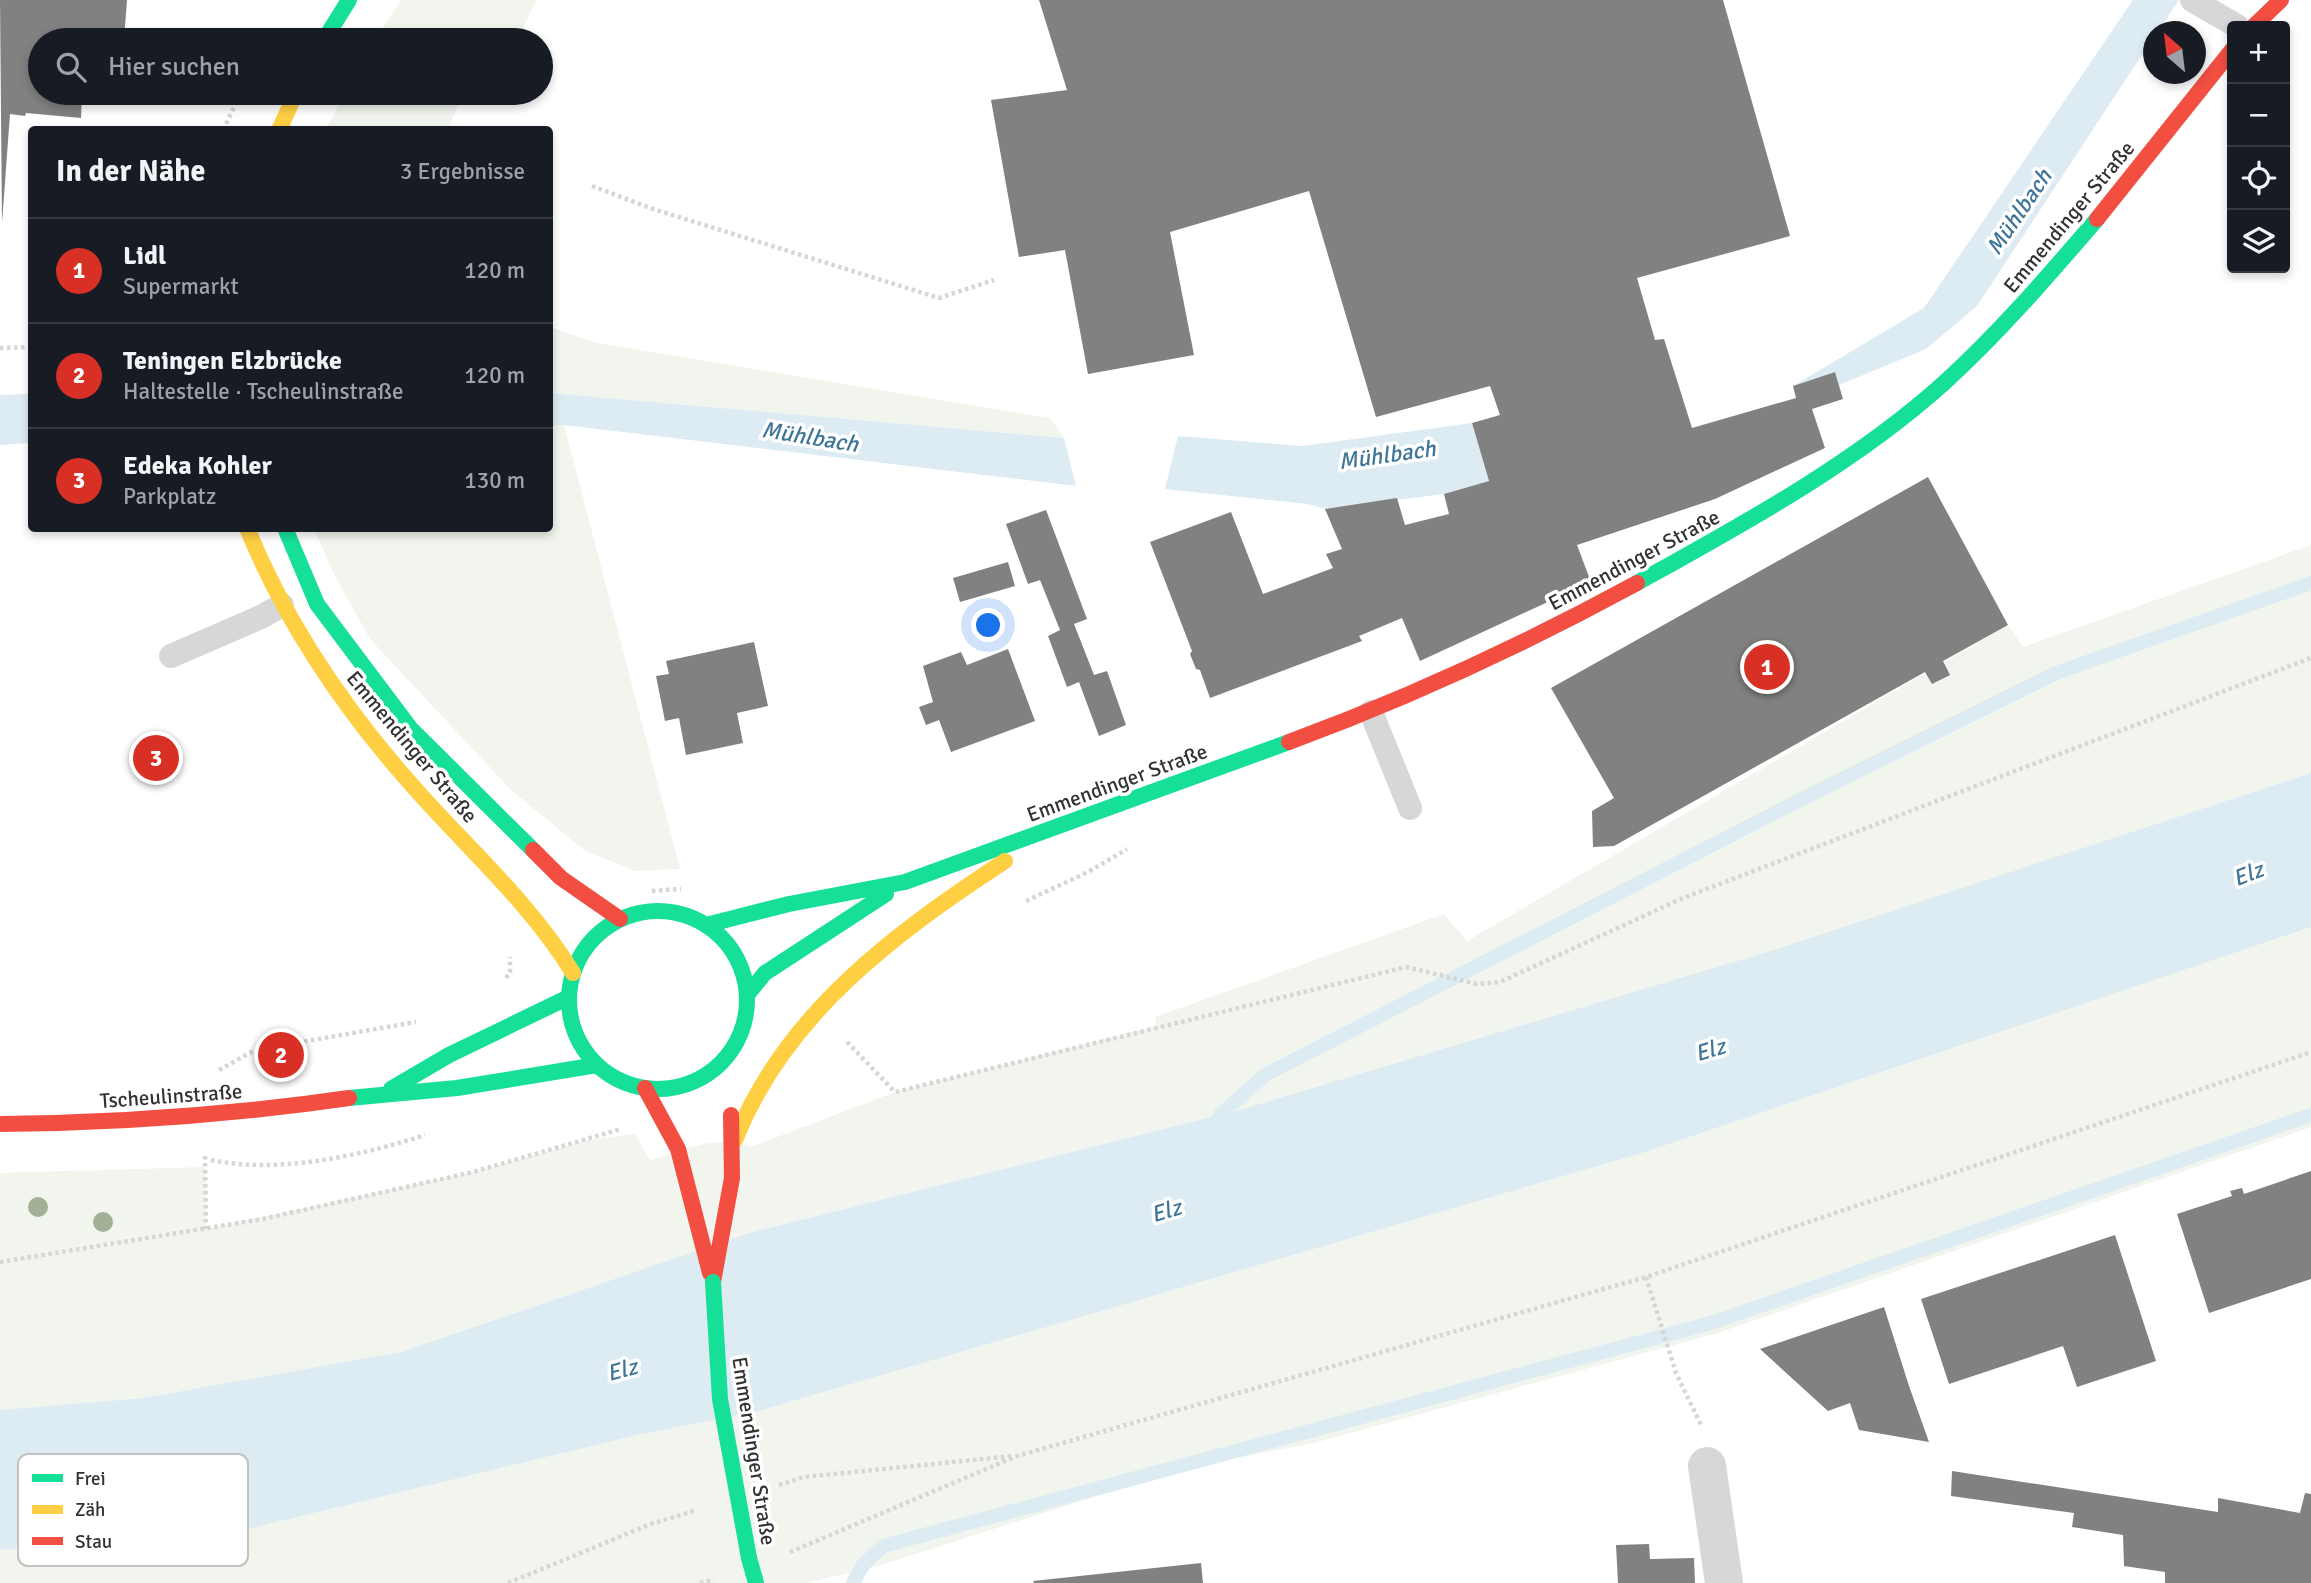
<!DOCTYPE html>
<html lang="de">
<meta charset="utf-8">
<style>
:root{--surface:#171b24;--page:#20242c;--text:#f1f3f6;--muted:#9ea1a6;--line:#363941;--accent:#d93025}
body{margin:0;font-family:Signika,sans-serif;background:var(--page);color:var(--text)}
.controls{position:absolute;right:21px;top:21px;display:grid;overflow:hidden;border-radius:7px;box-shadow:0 4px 10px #0003}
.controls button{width:63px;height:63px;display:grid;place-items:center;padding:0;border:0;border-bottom:2px solid var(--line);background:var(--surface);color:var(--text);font:35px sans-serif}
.compass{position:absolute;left:2143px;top:21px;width:63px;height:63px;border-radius:50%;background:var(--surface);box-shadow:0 4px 10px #0003;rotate:332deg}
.you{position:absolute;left:989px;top:626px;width:24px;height:24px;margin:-18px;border:5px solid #fff;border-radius:50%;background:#1a73e8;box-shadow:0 0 0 10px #1a73e833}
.badge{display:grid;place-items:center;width:46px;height:46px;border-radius:50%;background:var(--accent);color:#fff;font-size:23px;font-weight:700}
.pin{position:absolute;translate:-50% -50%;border:4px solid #fff;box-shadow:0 2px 7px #0006}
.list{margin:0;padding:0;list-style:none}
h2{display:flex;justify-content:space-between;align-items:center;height:91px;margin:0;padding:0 28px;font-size:30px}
h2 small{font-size:23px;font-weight:400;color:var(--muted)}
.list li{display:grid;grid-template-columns:46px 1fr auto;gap:21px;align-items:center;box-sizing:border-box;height:105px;padding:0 28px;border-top:2px solid var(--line)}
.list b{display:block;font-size:26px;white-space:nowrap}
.list p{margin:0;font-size:23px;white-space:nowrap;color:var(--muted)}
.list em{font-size:23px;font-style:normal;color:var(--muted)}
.icon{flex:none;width:38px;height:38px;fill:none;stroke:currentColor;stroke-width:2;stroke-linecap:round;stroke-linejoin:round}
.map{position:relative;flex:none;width:2311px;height:1583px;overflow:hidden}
.search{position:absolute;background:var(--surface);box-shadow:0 4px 10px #0003;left:28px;top:28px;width:525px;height:77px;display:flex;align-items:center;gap:18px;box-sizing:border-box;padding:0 24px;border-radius:38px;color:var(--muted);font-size:26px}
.panel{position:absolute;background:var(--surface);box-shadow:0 4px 10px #0003;left:28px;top:126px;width:525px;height:406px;border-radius:7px}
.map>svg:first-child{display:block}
</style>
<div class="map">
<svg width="2311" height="1583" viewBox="0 0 2311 1583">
<rect width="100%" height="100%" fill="#fff"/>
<path fill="#f1f5ed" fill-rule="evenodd" d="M 401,0 L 536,0 L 518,40 L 375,40 Z
M 345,93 L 463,93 L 448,129 L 326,129 Z
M 550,327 L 596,343 L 1050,418 L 1064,438 L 550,393 Z
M 564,425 L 680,869 L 634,871 L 584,850 L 511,790 L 370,639 L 336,578 L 314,529 L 550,528 L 550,426 Z
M 2311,545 L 2311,773 L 1767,952 L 1239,1110 L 749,1233 L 401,1352 L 143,1398 L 0,1410 L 0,1173 L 205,1167 L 206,1229 L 473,1172 L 588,1140 L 635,1134 L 650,1160 C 682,1150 720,1133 751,1147 L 895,1092 L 1156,1026 L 1155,1017 L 1444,914 L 1467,941 L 2008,625 L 2023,647 Z
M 2311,927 L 2311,1127 L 1718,1333 L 1310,1444 L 1190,1466 L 878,1566 L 806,1583 L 0,1583 L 0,1550 L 252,1528 L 642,1434 L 759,1411 L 1642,1153 ZM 1316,1371 L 1073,1441 L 1073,1440 Z"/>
<path fill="#ddebf3" d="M 2133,0 L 2179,0 L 2158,31 L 2154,32 L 2153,38 L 1977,306 L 1926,349 L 1839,385 L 1835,372 L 1793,386 L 1924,308 Z
M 550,393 L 1064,438 L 1076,486 L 564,425 L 550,426 Z
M 31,394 L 31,443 L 0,445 L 0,395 Z
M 1472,423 L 1489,481 L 1444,494 L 1325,509 L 1308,504 L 1165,489 L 1178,436 L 1302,446 Z
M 2311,773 L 2311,927 L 1642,1153 L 759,1411 L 642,1434 L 252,1528 L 0,1550 L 0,1410 L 143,1398 L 401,1352 L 749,1233 L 1239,1110 L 1767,952 Z"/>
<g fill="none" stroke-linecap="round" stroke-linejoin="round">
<path stroke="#ddebf3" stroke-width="14" d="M 1215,1130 L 1220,1115 L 1265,1075 L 1798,801 L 2056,673 L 2311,583
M 853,1583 L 863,1565 L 883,1546 L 1711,1323 L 2311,1115"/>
</g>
<path fill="#818181" d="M 0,0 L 127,0 L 124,40 L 40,40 L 40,93 L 82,93 L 81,118 L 26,113 L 25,116 L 10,114 L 2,223 Z
M 1039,0 L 1723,0 L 1790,236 L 1637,278 L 1655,340 L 1664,339 L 1692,428 L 1796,398 L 1793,386 L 1835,372 L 1843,399 L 1812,409 L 1825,448 L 1715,499 L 1577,545 L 1591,582 L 1420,661 L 1402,618 L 1359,636 L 1362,641 L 1210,698 L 1200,670 L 1196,669 L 1190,654 L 1192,651 L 1150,542 L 1231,512 L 1263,594 L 1333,568 L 1326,554 L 1342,549 L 1325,509 L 1397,498 L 1405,525 L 1449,514 L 1444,494 L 1489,481 L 1472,423 L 1500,415 L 1490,386 L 1376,417 L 1309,191 L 1170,232 L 1194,355 L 1088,374 L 1065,250 L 1019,257 L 991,100 L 1067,90 Z
M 178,93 L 198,93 L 192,102 Z
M 1928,477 L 2008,625 L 1943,661 L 1950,675 L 1932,684 L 1925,672 L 1614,846 L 1593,847 L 1592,811 L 1614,798 L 1551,688 Z
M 1046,510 L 1087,619 L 1074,624 L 1094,675 L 1107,671 L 1126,725 L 1099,736 L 1079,682 L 1067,687 L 1048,636 L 1060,630 L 1040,580 L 1028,584 L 1006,524 Z
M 1008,562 L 1015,586 L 960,602 L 953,578 Z
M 754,642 L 768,706 L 737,713 L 743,743 L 686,755 L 679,718 L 665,721 L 656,676 L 669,674 L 666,661 Z
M 1008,649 L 1035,721 L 951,752 L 939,720 L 926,725 L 919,707 L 933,702 L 923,666 L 961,652 L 967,665 Z
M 2311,1171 L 2311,1279 L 2209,1313 L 2177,1214 L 2232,1196 L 2230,1191 L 2242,1188 L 2244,1194 Z
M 2115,1235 L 2156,1361 L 2077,1387 L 2063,1346 L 1949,1384 L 1921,1299 Z
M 1884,1307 L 1909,1386 L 1929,1442 L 1859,1430 L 1850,1403 L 1828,1411 L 1760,1349 Z
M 1952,1471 L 2218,1512 L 2218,1498 L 2300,1513 L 2305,1493 L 2311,1494 L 2311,1583 L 2165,1583 L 2165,1572 L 2124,1566 L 2123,1535 L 2072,1527 L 2074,1513 L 1951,1496 Z
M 1649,1544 L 1650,1559 L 1694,1558 L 1695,1583 L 1618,1583 L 1616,1545 Z
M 1201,1563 L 1203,1583 L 1034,1583 L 1033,1581 Z"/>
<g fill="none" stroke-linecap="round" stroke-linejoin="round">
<path stroke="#d6d6d6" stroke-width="4.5" stroke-dasharray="3.5 3.5" stroke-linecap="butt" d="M 273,40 L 281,29
M 223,130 L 241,93
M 592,186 L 650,208 L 939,298 L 994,280
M 0,348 L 32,347
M 652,891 L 681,889
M 1026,901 L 1088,872 L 1127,849
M 506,978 L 510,972 L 510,957
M 847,1042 L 895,1092 L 1406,967 L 1477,984 L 1500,982 L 1683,898 L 2311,658
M 219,1070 L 255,1050 L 416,1022
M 205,1156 L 206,1229
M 211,1160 C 279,1174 360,1156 425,1135
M 0,1262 L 263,1219 L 473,1172 L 621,1129
M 1646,1277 L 1676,1373 L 1702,1427
M 779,1485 L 804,1477 L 1013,1456
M 790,1552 L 1017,1456 L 1646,1277 L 2311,1052
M 508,1583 L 651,1524 L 697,1510
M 700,1583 L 714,1580"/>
<path stroke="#d7d7d7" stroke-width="24" d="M 2192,0 L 2237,26
M 171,656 L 261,617 L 282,605
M 1371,712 L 1410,808"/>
<path stroke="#d7d7d7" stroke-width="38" d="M 1707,1466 L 1724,1583"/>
<path stroke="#16e098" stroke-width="16" d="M 324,40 L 349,0
M 285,528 L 317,604 L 411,729 L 533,850
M 1637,583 C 1743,524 1854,464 1944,383 C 2000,332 2048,276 2097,219
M569 1000a89 89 0 1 1 178 0a89 89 0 1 1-178 0Z
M 706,925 L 789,904 L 905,882 L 1289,742
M 747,995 L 765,973 L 886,894
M 391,1089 L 449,1055 L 569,997
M 349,1098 L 457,1088 L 597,1065
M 749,1558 L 756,1583"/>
<path stroke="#ffcf43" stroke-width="16" d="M 279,130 L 296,93
M 247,528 C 286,623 342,706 410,783 C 465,846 529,901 573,973
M 735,1140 C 785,1014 895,933 1005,861"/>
<path stroke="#f24e42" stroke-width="16" d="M 2254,26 L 2281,0
M 2097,219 L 2232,50
M 1289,742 C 1408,698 1525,644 1637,583
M 533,850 L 561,878 L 620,919
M 645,1088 L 678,1149 L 710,1273
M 0,1124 C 117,1123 232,1115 349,1098
M 713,1282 L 732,1178 L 731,1115"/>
<path stroke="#16e098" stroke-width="16" d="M 713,1282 L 720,1399 L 749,1558"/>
</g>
<g fill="#a2b095">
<circle cx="38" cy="1207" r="10"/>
<circle cx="103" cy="1222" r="10"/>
</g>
<g text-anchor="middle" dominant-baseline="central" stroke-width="7" stroke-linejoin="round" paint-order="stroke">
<g font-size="21" fill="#333" stroke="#fff">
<text transform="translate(2069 217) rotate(-50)">Emmendinger Straße</text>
<text transform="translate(1634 560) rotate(-28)">Emmendinger Straße</text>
<text transform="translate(412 747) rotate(50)">Emmendinger Straße</text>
<text transform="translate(1117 783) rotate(-20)">Emmendinger Straße</text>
<text transform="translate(171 1096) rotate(-4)">Tscheulinstraße</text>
<text transform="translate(754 1451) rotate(81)">Emmendinger Straße</text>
</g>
<g font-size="23" font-style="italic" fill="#3f7597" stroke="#fff">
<text transform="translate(2019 212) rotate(-56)">Mühlbach</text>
<text transform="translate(810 437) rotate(9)">Mühlbach</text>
<text transform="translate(1387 455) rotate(-8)">Mühlbach</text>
<text transform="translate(2248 874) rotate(-21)">Elz</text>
<text transform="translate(1710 1050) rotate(-17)">Elz</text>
<text transform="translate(1166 1211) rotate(-17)">Elz</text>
<text transform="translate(622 1370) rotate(-15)">Elz</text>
</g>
</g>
<rect x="18" y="1454" width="230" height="112" rx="10" fill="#fff" stroke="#c2c2c2" stroke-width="2"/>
<rect x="32" y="1474" width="31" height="8" fill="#16e098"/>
<rect x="32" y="1505" width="31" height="9" fill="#ffcf43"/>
<rect x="32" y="1537" width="31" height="8" fill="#f24e42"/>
<g font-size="19" fill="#333">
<text x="75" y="1485">Frei</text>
<text x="75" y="1516">Zäh</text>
<text x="75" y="1548">Stau</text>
</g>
</svg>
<div class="controls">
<button>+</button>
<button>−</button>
<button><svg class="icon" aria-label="locate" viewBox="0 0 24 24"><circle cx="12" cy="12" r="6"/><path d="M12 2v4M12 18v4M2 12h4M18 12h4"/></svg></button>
<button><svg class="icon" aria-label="layers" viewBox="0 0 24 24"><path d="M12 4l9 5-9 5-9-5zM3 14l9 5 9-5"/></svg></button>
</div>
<svg class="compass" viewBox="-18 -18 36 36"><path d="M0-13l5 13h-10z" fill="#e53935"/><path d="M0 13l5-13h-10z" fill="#9ea1a6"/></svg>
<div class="you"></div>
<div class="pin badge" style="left:1767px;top:667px">1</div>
<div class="pin badge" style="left:281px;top:1055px">2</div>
<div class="pin badge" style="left:156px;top:758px">3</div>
<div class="search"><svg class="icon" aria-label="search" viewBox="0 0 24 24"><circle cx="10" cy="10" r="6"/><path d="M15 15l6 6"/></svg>Hier suchen</div>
<section class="panel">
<h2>In der Nähe<small>3 Ergebnisse</small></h2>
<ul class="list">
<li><span class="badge">1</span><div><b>Lidl</b><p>Supermarkt</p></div><em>120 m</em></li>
<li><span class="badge">2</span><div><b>Teningen Elzbrücke</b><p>Haltestelle · Tscheulinstraße</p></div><em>120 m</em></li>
<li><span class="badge">3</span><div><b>Edeka Kohler</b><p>Parkplatz</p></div><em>130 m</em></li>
</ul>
</section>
</div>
